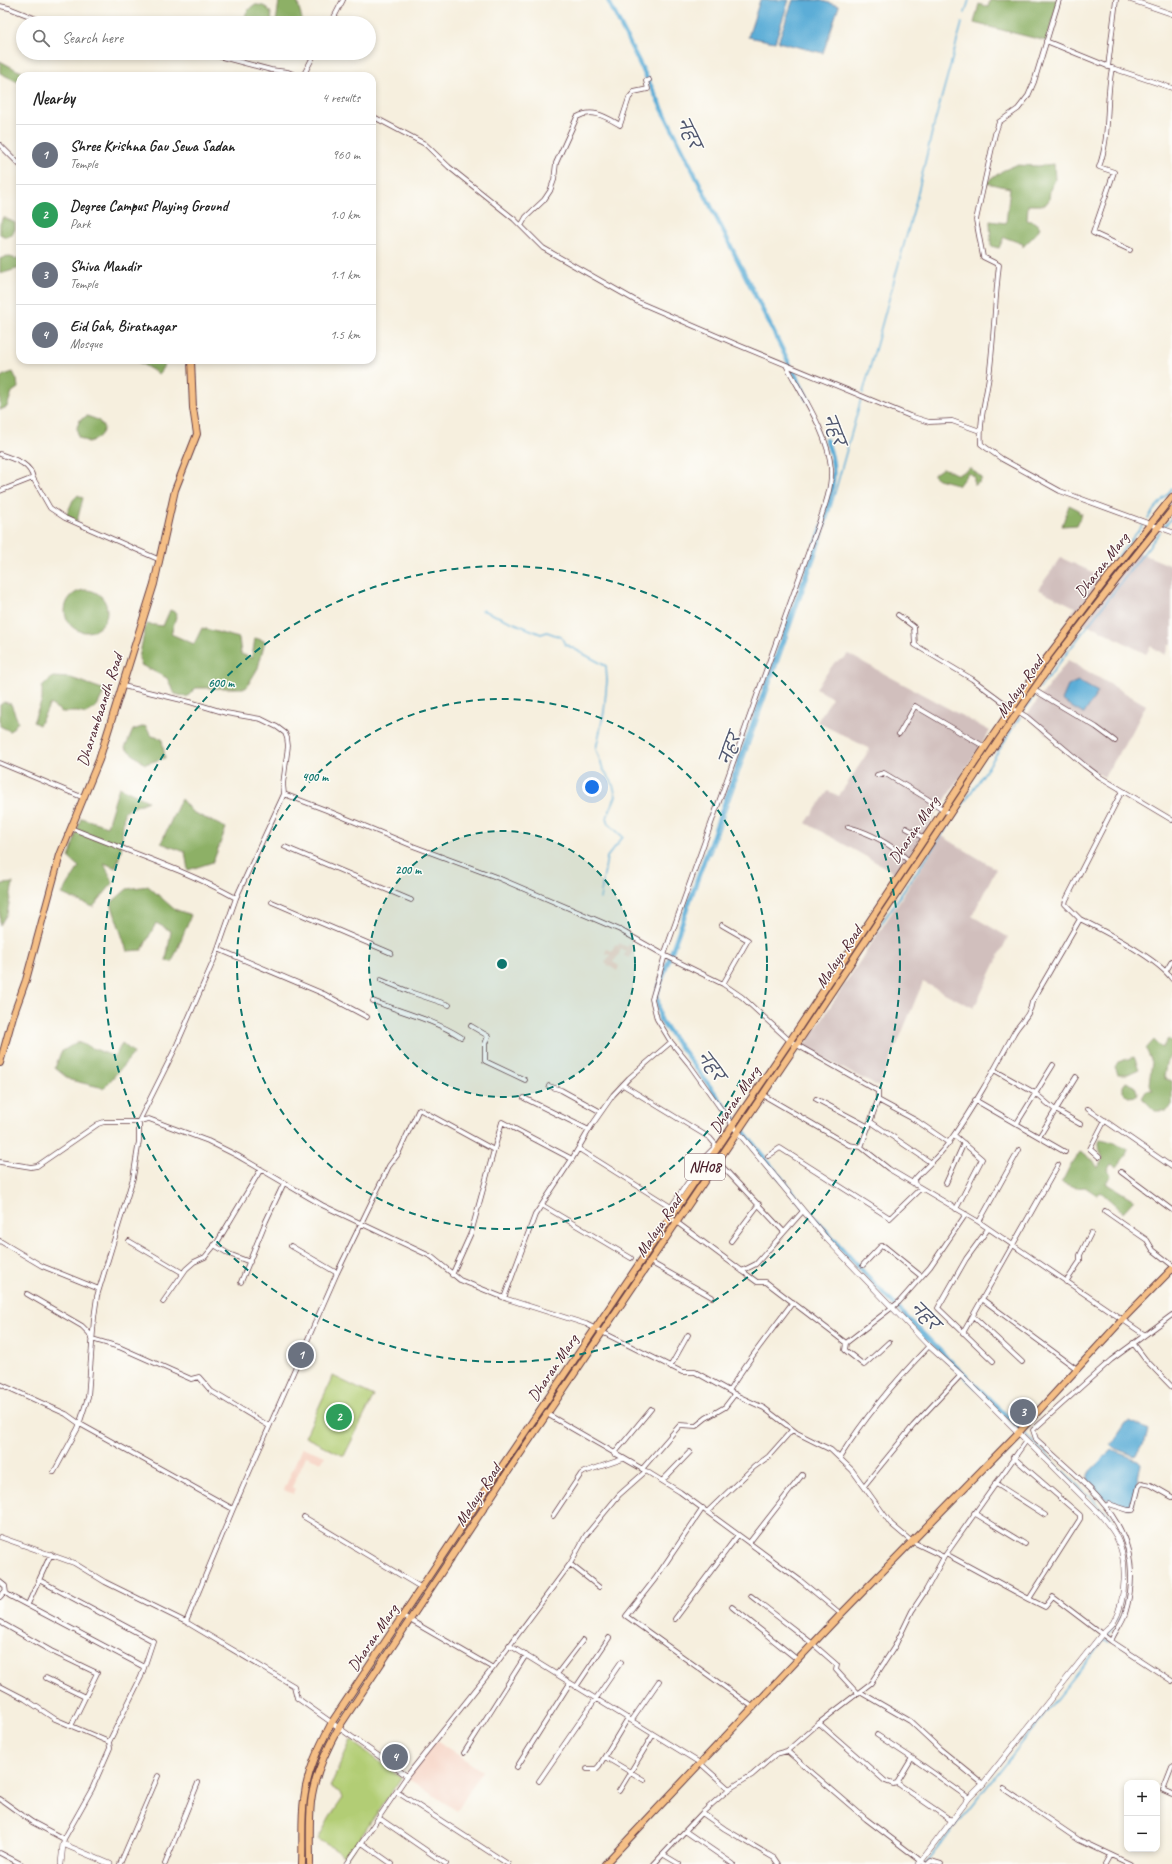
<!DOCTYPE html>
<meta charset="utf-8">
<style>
:root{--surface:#fff;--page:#f6f6f6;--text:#222;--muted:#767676;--line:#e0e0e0;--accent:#ea580c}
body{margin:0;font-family:Caveat,"Playpen Sans Deva",sans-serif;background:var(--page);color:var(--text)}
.controls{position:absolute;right:12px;bottom:12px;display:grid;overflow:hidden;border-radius:8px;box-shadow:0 2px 6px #0003}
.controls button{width:36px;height:36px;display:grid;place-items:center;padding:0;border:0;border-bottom:1px solid var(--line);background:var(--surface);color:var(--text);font:20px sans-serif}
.you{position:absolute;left:592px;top:787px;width:14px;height:14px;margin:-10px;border:3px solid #fff;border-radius:50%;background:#1a73e8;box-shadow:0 0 0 6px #1a73e833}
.badge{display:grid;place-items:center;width:26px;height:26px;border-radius:50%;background:var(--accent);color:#fff;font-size:13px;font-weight:700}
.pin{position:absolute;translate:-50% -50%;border:2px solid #fff;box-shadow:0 1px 4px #0006}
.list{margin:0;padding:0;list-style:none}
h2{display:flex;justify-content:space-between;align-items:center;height:52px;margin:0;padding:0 16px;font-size:17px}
h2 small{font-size:13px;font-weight:400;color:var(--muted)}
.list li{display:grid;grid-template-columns:26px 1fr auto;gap:12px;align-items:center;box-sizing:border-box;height:60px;padding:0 16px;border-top:1px solid var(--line)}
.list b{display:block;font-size:15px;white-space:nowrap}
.list p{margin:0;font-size:13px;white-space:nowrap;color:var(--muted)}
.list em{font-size:13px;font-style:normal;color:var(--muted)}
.icon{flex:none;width:22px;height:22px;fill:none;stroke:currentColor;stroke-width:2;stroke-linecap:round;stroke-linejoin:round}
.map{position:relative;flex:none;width:1172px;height:1864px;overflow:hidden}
.search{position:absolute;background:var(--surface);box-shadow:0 2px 6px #0003;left:16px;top:16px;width:360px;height:44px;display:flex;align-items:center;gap:10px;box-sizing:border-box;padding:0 14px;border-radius:22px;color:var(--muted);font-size:15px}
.panel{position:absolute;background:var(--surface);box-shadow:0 2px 6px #0003;left:16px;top:72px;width:360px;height:292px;border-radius:12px}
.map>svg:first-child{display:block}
</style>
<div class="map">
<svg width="1172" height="1864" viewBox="0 0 1172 1864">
<rect width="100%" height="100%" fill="#fdfcf7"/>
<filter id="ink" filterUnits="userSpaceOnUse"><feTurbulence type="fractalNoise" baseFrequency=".025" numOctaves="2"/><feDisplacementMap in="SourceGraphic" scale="8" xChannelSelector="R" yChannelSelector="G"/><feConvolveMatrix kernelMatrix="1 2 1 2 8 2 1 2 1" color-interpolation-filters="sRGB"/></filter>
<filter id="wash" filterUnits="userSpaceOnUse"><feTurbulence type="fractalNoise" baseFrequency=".012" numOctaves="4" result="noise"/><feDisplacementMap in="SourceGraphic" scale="16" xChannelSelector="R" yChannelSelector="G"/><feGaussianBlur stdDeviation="0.9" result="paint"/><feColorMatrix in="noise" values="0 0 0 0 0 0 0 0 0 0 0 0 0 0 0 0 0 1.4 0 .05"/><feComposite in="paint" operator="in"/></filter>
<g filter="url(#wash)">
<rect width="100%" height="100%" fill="#f6efde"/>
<path fill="#f6d2c3" d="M 619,943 L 627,947 L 629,944 L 634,947 L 630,958 L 624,956 L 626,951 L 621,949 L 618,956 L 613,962 L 619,966 L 617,971 L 605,963 L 610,955 L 605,953 L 607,949 L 612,951 L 615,945 L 618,946 Z
M 302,1447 L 325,1456 L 322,1462 L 306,1456 L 292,1487 L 295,1489 L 293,1494 L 284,1490 Z
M 436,1740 L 482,1771 L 457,1811 L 407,1778 Z"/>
<path fill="#d1bfbd" d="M 1130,549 L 1172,566 L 1172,645 L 1169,645 L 1165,655 L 1151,646 L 1146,654 L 1096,628 L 1078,623 L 1109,576 Z
M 1061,558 L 1099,575 L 1102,581 L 1074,622 L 1068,620 L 1075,607 L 1038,589 Z
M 848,654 L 990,731 L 897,874 L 806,823 L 828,791 L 839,796 L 870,749 L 817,722 L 832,698 L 816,688 L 835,662 L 845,658 Z
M 1068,660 L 1146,705 L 1130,736 L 1104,777 L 1083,765 L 1026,716 Z
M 942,836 L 996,869 L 972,916 L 1008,937 L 974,1008 L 923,982 L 879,1087 L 803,1048 Z"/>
<path fill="#b2cd74" stroke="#7e7650" d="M 333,1376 L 374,1396 L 344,1456 L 305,1437 Z
M 351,1740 L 401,1778 L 347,1857 L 318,1839 L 330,1817 L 343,1798 L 341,1793 L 330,1787 Z"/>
<path fill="#8db066" stroke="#6c6848" d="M 281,0 L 297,0 L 302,19 L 299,23 L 276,23 L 279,1 Z
M 990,0 L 1059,0 L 1046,41 L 974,23 L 979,4 L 988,7 Z
M 254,5 C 266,4 274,11 271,23 L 245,23 C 244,14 247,10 254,5 Z
M 0,61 L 19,71 L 42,74 L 41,76 L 20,76 L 20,83 L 0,73 Z
M 1054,164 L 1055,180 L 1050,190 L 1049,200 L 1045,205 L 1028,205 L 1027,220 L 1034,222 L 1040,227 C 1037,235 1028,241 1023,247 L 1023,244 L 1004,237 L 999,248 L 991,246 L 990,221 L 1006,223 L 1010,188 L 986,183 L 1002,171 L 1016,165 L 1038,166 Z
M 3,217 L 15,223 L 15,229 L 12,235 L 6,237 L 0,234 L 0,224 Z
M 7,256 L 16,259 L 20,256 L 20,268 L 0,274 L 0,259 Z
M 135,360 L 167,360 L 159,374 Z
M 13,372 L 17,380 L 18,388 L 12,392 L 7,407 L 0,410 L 0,378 L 4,375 Z
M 87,416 L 98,420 L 104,428 C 102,436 96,440 88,442 L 78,437 L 77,427 L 80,420 Z
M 943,468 C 959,474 954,478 970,468 L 982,478 L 980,482 L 974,485 L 974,476 L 968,473 L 958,486 L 953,483 L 938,479 L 933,475 Z
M 78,495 L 83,498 L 77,521 L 66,516 L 73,500 Z
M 1069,505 L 1079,510 L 1078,512 L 1082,514 L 1077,525 L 1062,526 Z
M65 611a21 21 0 1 1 42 0a21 21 0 1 1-42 0Z
M 170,610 L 177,613 L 171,634 L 194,644 L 202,628 L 239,638 L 241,654 L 252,658 L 255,638 L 265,641 L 258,668 L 246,688 L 196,688 L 187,697 L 175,694 L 167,678 L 141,665 L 139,658 L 146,624 L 163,626 Z
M 53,677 L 71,678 L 105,690 L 97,706 L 86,714 L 78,712 L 62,712 L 50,704 L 39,725 L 33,722 L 42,700 L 42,687 Z
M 4,702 L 11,704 L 18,722 L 10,731 L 0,726 L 0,705 Z
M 145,726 L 152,736 L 162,739 L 165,758 L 145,764 L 125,748 L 133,730 Z
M 119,787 L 148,801 L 124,811 L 121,851 L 116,868 L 104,863 L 113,883 L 93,907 L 62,894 L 79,867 L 69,858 L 81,818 L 107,826 Z
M 181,799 L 192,812 L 226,828 L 213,862 L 188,870 L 185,852 L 161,843 Z
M 13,883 L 7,914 L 0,925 L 0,889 L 2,884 Z
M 148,886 L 174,909 L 191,915 L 172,962 L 166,961 L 171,931 L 156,923 L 142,950 L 127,951 L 111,903 L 127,889 Z
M 1168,1039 L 1172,1042 L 1172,1053 L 1166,1063 L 1164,1078 L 1172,1081 L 1172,1105 L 1166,1111 L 1155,1111 L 1142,1098 L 1147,1090 L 1153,1090 L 1149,1084 L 1152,1062 L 1146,1049 L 1154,1040 L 1162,1048 Z
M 77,1042 L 115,1057 L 122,1043 L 134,1053 L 104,1088 L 70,1080 L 55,1068 L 61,1052 Z
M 1134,1057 L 1139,1069 L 1128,1074 L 1118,1074 L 1115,1067 L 1118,1062 Z
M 1126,1082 L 1135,1086 L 1137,1092 L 1136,1096 L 1128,1097 L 1123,1092 L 1123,1086 Z
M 1100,1139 C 1113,1141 1116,1145 1128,1149 L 1126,1155 L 1117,1167 L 1111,1164 L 1107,1171 L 1111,1175 L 1106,1183 L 1134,1200 L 1123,1212 L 1101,1192 L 1097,1195 L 1085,1187 L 1076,1188 L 1062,1182 L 1069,1168 L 1080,1152 L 1093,1160 L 1098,1168 L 1103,1158 L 1098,1148 Z"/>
<path fill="#5cadd7" stroke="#536681" d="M 760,0 L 789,0 L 775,42 L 748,37 Z
M 793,0 L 819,0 L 839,6 L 823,53 L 778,42 Z
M 1078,681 L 1098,692 L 1084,714 L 1073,708 L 1062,700 L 1068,686 Z
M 1130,1421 L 1148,1431 L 1145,1441 L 1135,1456 L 1116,1449 L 1111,1445 L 1126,1423 Z
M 1111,1450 L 1138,1460 L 1141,1463 L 1133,1503 L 1129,1508 L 1103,1498 L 1088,1483 L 1088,1475 L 1090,1471 Z"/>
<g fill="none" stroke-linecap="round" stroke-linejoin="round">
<path stroke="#5cadd7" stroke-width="1.5" d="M 965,13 L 969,0
M 863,393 L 916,201 L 932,132 L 962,23
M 1148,518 C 1155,507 1164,499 1172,488
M 1164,527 L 1172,517
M 1111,565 L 1143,525
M 482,610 L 541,634 L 547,632 L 561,637 L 565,644 L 606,666 L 607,681 L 604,712 L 596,749 L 603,769 L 612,782 L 616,796 L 607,817 L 609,824 L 623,837 L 607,857 L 600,899
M 1040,688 L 1160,532
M 1024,711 L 1037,692
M 705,854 L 710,854 L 712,849 L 823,535 L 861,399
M 866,946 L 985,772 L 1020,717
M 743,1131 L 770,1089
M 1023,1432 L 1109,1516 L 1114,1524
M 1129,1587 L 1129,1579
M 1116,1622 L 1121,1615 L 1127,1596
M 1107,1635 L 1113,1627
M 925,1864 L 1090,1658 L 1104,1639 L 1109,1642"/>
<path stroke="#5cadd7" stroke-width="4.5" d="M 608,0 L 789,363
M 793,370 L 808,400
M 736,1121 L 660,1020 L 657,993 L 824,523 C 831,492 840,471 826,440
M 741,1128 C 823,1236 920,1333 1018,1427"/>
</g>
</g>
<g filter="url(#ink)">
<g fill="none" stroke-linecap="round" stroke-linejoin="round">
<g stroke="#643e46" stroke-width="5.5">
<path id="minor" d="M 1059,0 L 1034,82 L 1028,96 L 1018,109 L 999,122 L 995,134 L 976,220 L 983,257 L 999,265 C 995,299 994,334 990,369 C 987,395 979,418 981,444 L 1002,459 L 1060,491 L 1172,532
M 1131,0 L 1172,14
M 0,6 L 9,8 L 47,23
M 331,23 L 343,0
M 1046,41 L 1112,68 L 1172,88
M 142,53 L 214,55 L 271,70 L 288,72 L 298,76
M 1108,67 L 1116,0
M 1112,68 C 1105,101 1111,135 1099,167 L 1114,172 L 1093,233 L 1130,250
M 303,76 L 315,53
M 372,116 L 425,144 L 449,167 L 514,219 L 543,248 L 638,302 L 738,345 L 910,416 L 929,422 L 952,421 L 980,431
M 0,145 L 20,165
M 521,226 L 526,217 L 544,200 L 550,191 L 554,180 L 556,163 L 577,117 C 593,108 606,117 620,125 L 629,98 L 634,92 L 648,89 L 646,81 L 649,80
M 0,454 C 12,459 30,462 33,478
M 0,491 L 33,478 L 50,508 L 65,518 L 160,560
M 898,615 L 914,627 L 915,645 L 972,679 L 1003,702 L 1027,717 L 1084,765 L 1100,777 L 1172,820
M 1034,690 L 1096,727 L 1115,741
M 899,734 L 915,706 L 985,747
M 0,763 L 84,798
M 877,775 L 884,773 L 926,798 L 950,814
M 284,794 L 326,810 L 413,846 L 496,877 L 620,930 L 666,956 L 723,984 L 742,997 L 790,1041 L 878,1091 L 878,1100 L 861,1147 L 889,1169 L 979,1222 L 1145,1335 L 1111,1360 L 1033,1430 L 1036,1439 C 1091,1490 1151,1529 1125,1614 C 1122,1623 1115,1631 1111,1641
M 848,827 C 871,833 892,845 909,861
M 71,828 C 126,851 184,869 236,898
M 906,828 L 924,838
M 285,847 L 411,900
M 272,902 L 391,953
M 1080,919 C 1104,931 1157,958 1172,979
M 722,925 L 748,940 L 723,984
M 218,949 L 324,994 L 367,1017
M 664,955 L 816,531 C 823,511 832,490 831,469 C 829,435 802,395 786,365
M 665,955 L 652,999 L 657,1019 L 671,1042 L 689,1064 L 733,1126
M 1166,971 L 1172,961
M 381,980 L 410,992 L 449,1005
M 373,1001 C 402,1012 434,1020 461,1037
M 471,1026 L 488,1036 L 485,1044 L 485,1061 L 525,1080
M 994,1070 L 1035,1093 L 1054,1109 L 1080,1124
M 549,1086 L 561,1090 L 601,1112
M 763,1095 L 849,1145 L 861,1147
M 524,1098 L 589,1130
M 816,1099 L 869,1127
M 878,1100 L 917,1121 L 949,1143
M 975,1100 L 1065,1152
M 1088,1109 L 1172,1167
M 871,1122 L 930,1162
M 1017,1123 L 1053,1065
M 954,1135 L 982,1159 L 956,1209
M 1039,1137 L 1076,1077
M 579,1149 L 671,1207 L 706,1156 L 715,1147 L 715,1144 L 710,1138 L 623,1085
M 494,1150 L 502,1122 L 572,1159
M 768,1156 L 780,1148 L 890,1218 L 921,1188
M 1099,1157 L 1090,1149 L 1105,1120
M 0,1162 L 31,1167 L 37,1166 L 98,1124 L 104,1122 L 133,1122 L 149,1119 L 208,1141 L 238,1156 L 322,1205 L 432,1257 L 460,1280 L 507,1299 L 586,1324 L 682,1372 L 695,1372 L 738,1396 L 764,1408 L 797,1433 L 831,1450 L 852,1470 L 891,1524 L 911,1541 L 944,1557
M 718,1162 L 784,1232
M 1121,1172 L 1172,1210
M 946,1183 L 964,1143
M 915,1185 L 914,1180 C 925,1167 940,1156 949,1142 C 974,1107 994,1070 1014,1033 C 1021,1021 1030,1016 1032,1002 L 1080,919 L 1065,904 L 1066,900 L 1122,791
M 542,1205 L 631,1258
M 1105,1211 L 1147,1240 L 1153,1250 L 1172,1265
M 671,1218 L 757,1282 L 766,1282 L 846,1343 L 899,1302 L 930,1267 L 966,1214
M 979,1222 L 1019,1150
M 988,1229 L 966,1259 L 938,1308 L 993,1361
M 0,1241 L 42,1266 L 99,1289
M 129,1241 L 183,1273
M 731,1241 L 759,1204
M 214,1245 L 229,1254 L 250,1262
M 291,1246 L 337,1273
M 650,1262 L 712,1297
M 863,1265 L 881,1246 L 884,1246 L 921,1276
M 742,1271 L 756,1264 L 803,1211
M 241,1282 L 266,1221 L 284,1183
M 1066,1282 L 1080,1261 L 1080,1255 L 1091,1233
M 27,1294 L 82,1326 L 89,1333 L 92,1339 L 119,1347 L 191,1379 L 199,1377 L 211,1391 L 269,1426
M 504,1298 L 535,1215 L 572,1159 L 592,1125 L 613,1095 L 629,1078 L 671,1042
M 982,1299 L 1077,1369
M 163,1302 L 186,1269 L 194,1262 L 205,1257 L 218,1241 L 261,1169
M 973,1316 L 1022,1362
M 963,1333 L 1058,1165
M 1145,1335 L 1172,1315
M 846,1343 L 845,1350 L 864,1365 L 889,1342
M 1133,1343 L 1145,1359 L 1172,1387
M 670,1367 L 688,1335
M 0,1384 L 66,1414 L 80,1424 L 233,1509
M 729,1391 C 748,1359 771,1332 793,1302
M 547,1414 L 644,1470
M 614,1454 L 651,1409
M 840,1457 C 865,1417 896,1380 929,1346
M 642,1469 L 680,1425 L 696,1426 L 706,1418 L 725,1407 L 735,1394
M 54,1472 L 78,1428 L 88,1397 L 94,1318 L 97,1296 L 133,1178 L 139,1141 L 139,1121 L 175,1049 L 216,955 L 236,898 L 284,794 L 283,784 L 288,746 L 287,738 L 285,733 L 277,727 L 261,719 L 226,713 L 190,702 L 123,686
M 663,1480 L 690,1452
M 995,1483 L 1045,1515
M 864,1486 L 913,1426 L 961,1375
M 1106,1506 L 1109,1504 L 1128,1510 L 1133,1510 L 1139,1486 L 1142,1483 L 1151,1485 L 1172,1497
M 703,1508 L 655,1579 L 626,1616 L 754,1708
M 707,1512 L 754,1467 L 768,1457 L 792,1430
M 974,1513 L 1025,1544
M 553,1516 L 581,1474 L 584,1472 L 623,1459
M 304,1517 L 422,1588
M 0,1537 L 74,1563 L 105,1582 L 186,1622 L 294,1686 L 297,1698 L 407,1776 L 493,1668 L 570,1564 L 586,1535 L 619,1495 L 646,1471 L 680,1492 L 801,1581 L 841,1614
M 749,1543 L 802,1475
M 946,1554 L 1029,1599 L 1080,1519 L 1080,1515 L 1013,1457
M 570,1564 L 599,1587
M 39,1580 L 153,1641 L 141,1677 L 109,1742 L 110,1748 L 92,1789 L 64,1839 L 63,1844
M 0,1582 L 5,1586 L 6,1593 L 10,1596 L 144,1667
M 751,1596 L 813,1644 L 837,1665 L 836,1670 L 857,1693
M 0,1597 L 5,1591
M 1029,1599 L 1045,1607 L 1053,1597 L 1111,1641 L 1172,1681
M 28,1604 L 51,1554
M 732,1607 L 798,1660
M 403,1616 L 493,1668
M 675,1619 L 738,1535
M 0,1622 L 51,1651 L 97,1673 L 71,1726
M 186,1622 L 233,1509 L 337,1273 L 389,1166 L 398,1154 L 419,1109 L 494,1150 L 471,1233 L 452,1275
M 509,1645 L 700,1763 L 729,1789 L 752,1775 L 776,1754 L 787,1751 L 819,1723 L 871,1683 L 895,1646 L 912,1611 L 926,1590 L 944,1557 L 1026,1441
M 557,1674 L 583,1640
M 46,1678 L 85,1697
M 0,1686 L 25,1699 L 55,1719 L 109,1742
M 576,1687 L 609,1638
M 860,1692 L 910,1721 L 940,1749 L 983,1784
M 632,1720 L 659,1681
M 819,1723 L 885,1781 L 893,1784 L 897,1783 L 912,1758 L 877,1735
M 787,1751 L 866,1819 L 925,1864
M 464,1753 L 526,1655
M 605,1757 L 644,1780
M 912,1758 L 969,1798
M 517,1767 L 570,1683
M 1172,1767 L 1163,1790 L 1172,1794
M 587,1769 L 596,1769 L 599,1766 L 628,1718
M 539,1781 L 621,1662
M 897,1783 L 952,1821
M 1004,1789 L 1079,1840 L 1130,1864
M 619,1791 L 653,1735
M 397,1792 L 508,1864
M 0,1799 L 32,1822 L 64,1839
M 702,1813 L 725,1829 L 774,1858 L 778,1864
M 379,1818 L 446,1864
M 685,1831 L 733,1864
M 362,1843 L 392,1864
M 0,1853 L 21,1864
M 664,1855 L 679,1864
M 120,1864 L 158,1776
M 165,1864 L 198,1783
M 347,1864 L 407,1776
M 654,1864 L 702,1813 L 729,1789
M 928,1864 L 931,1861 L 941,1864
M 1105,1864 L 1110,1855"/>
</g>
<g stroke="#643e46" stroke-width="6">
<path id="tertiary" d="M 733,1126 L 825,1237 L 929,1346 L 961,1375 L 1100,1514 C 1105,1520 1111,1527 1115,1534 C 1128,1557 1127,1600 1113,1623 C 1110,1627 1105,1630 1102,1634 L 983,1784 L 969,1798 L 919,1864
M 61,1864 L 63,1844 L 110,1864"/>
</g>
<g stroke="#643e46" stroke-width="8">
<path id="primary" d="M 0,1063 L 13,1016 L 26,980 L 60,855 L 99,760 L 154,584 L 175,490 L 197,434 L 193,408 L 191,360
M 302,1864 C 303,1843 301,1820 304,1799 C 307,1771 319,1747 332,1722 L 492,1481 L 790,1041 L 992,737 L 1046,659 L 1109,576 L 1172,497
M 310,1864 C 310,1844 309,1822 311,1802 C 314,1775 326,1750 339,1727 L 499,1485 L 797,1044 L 998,741 L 1052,663 L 1116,580 L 1172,510
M 605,1864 L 841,1614 L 1020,1431 L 1122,1320 L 1172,1269"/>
</g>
<use href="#minor" stroke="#fff" stroke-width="4"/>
<use href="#tertiary" stroke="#fff" stroke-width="5"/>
<use href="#primary" stroke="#f5bf86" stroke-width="6"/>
</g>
</g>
<circle cx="502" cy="964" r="133" fill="#0f766e" fill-opacity=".12"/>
<g fill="none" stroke="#0f766e" stroke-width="2" stroke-dasharray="7 5">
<circle cx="502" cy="964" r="133"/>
<circle cx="502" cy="964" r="265"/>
<circle cx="502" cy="964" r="398"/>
</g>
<g text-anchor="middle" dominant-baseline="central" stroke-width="3" stroke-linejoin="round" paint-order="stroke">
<rect fill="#fdfcf7" stroke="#806168" stroke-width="1" x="685" y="1154" width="40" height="26" rx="3"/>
<g font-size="15" font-weight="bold" fill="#4a1f2b">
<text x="705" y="1167">NH08</text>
</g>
<g font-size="16" fill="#4a1f2b" stroke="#fdfcf7">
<text transform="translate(1102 565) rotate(-52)">Dharan Marg</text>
<text transform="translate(1020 687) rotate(-55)">Malaya Road</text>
<text transform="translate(100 710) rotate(-72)">Dharambaandh Road</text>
<text transform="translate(914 830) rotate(-56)">Dharan Marg</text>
<text transform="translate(839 957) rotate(-56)">Malaya Road</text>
<text transform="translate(735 1100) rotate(-56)">Dharan Marg</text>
<text transform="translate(659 1226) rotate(-56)">Malaya Road</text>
<text transform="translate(553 1368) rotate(-56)">Dharan Marg</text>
<text transform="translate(478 1495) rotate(-57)">Malaya Road</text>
<text transform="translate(373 1638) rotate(-56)">Dharan Marg</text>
</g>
<g font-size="17" font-style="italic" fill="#515870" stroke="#fdfcf7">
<text transform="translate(689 133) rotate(64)">नहर</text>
<text transform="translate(834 430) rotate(68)">नहर</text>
<text transform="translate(730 749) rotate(-70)">नहर</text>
<text transform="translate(711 1066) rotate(53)">नहर</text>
<text transform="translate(925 1316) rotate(45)">नहर</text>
</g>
</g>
<circle cx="502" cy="964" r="6" fill="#0f766e" stroke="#fdfcf7" stroke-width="2"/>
<g font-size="12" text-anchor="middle" font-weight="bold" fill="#0f766e" stroke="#fdfcf7" stroke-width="3" stroke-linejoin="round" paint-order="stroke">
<text x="221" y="687">600 m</text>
<text x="315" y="781">400 m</text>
<text x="408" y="874">200 m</text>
</g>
</svg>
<div class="controls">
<button>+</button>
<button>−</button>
</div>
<div class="you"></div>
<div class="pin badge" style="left:301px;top:1355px;background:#6b7280">1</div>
<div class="pin badge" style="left:339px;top:1417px;background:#2e9e5b">2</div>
<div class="pin badge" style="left:1023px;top:1412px;background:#6b7280">3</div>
<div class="pin badge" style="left:395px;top:1757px;background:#6b7280">4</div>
<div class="search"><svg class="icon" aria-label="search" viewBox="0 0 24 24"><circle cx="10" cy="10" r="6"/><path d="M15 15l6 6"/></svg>Search here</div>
<section class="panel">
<h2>Nearby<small>4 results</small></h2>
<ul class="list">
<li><span class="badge" style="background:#6b7280">1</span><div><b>Shree Krishna Gau Sewa Sadan</b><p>Temple</p></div><em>960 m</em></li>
<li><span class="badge" style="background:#2e9e5b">2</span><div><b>Degree Campus Playing Ground</b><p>Park</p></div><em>1.0 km</em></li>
<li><span class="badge" style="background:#6b7280">3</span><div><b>Shiva Mandir</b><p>Temple</p></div><em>1.1 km</em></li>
<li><span class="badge" style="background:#6b7280">4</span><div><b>Eid Gah, Biratnagar</b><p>Mosque</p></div><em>1.5 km</em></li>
</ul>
</section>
</div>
